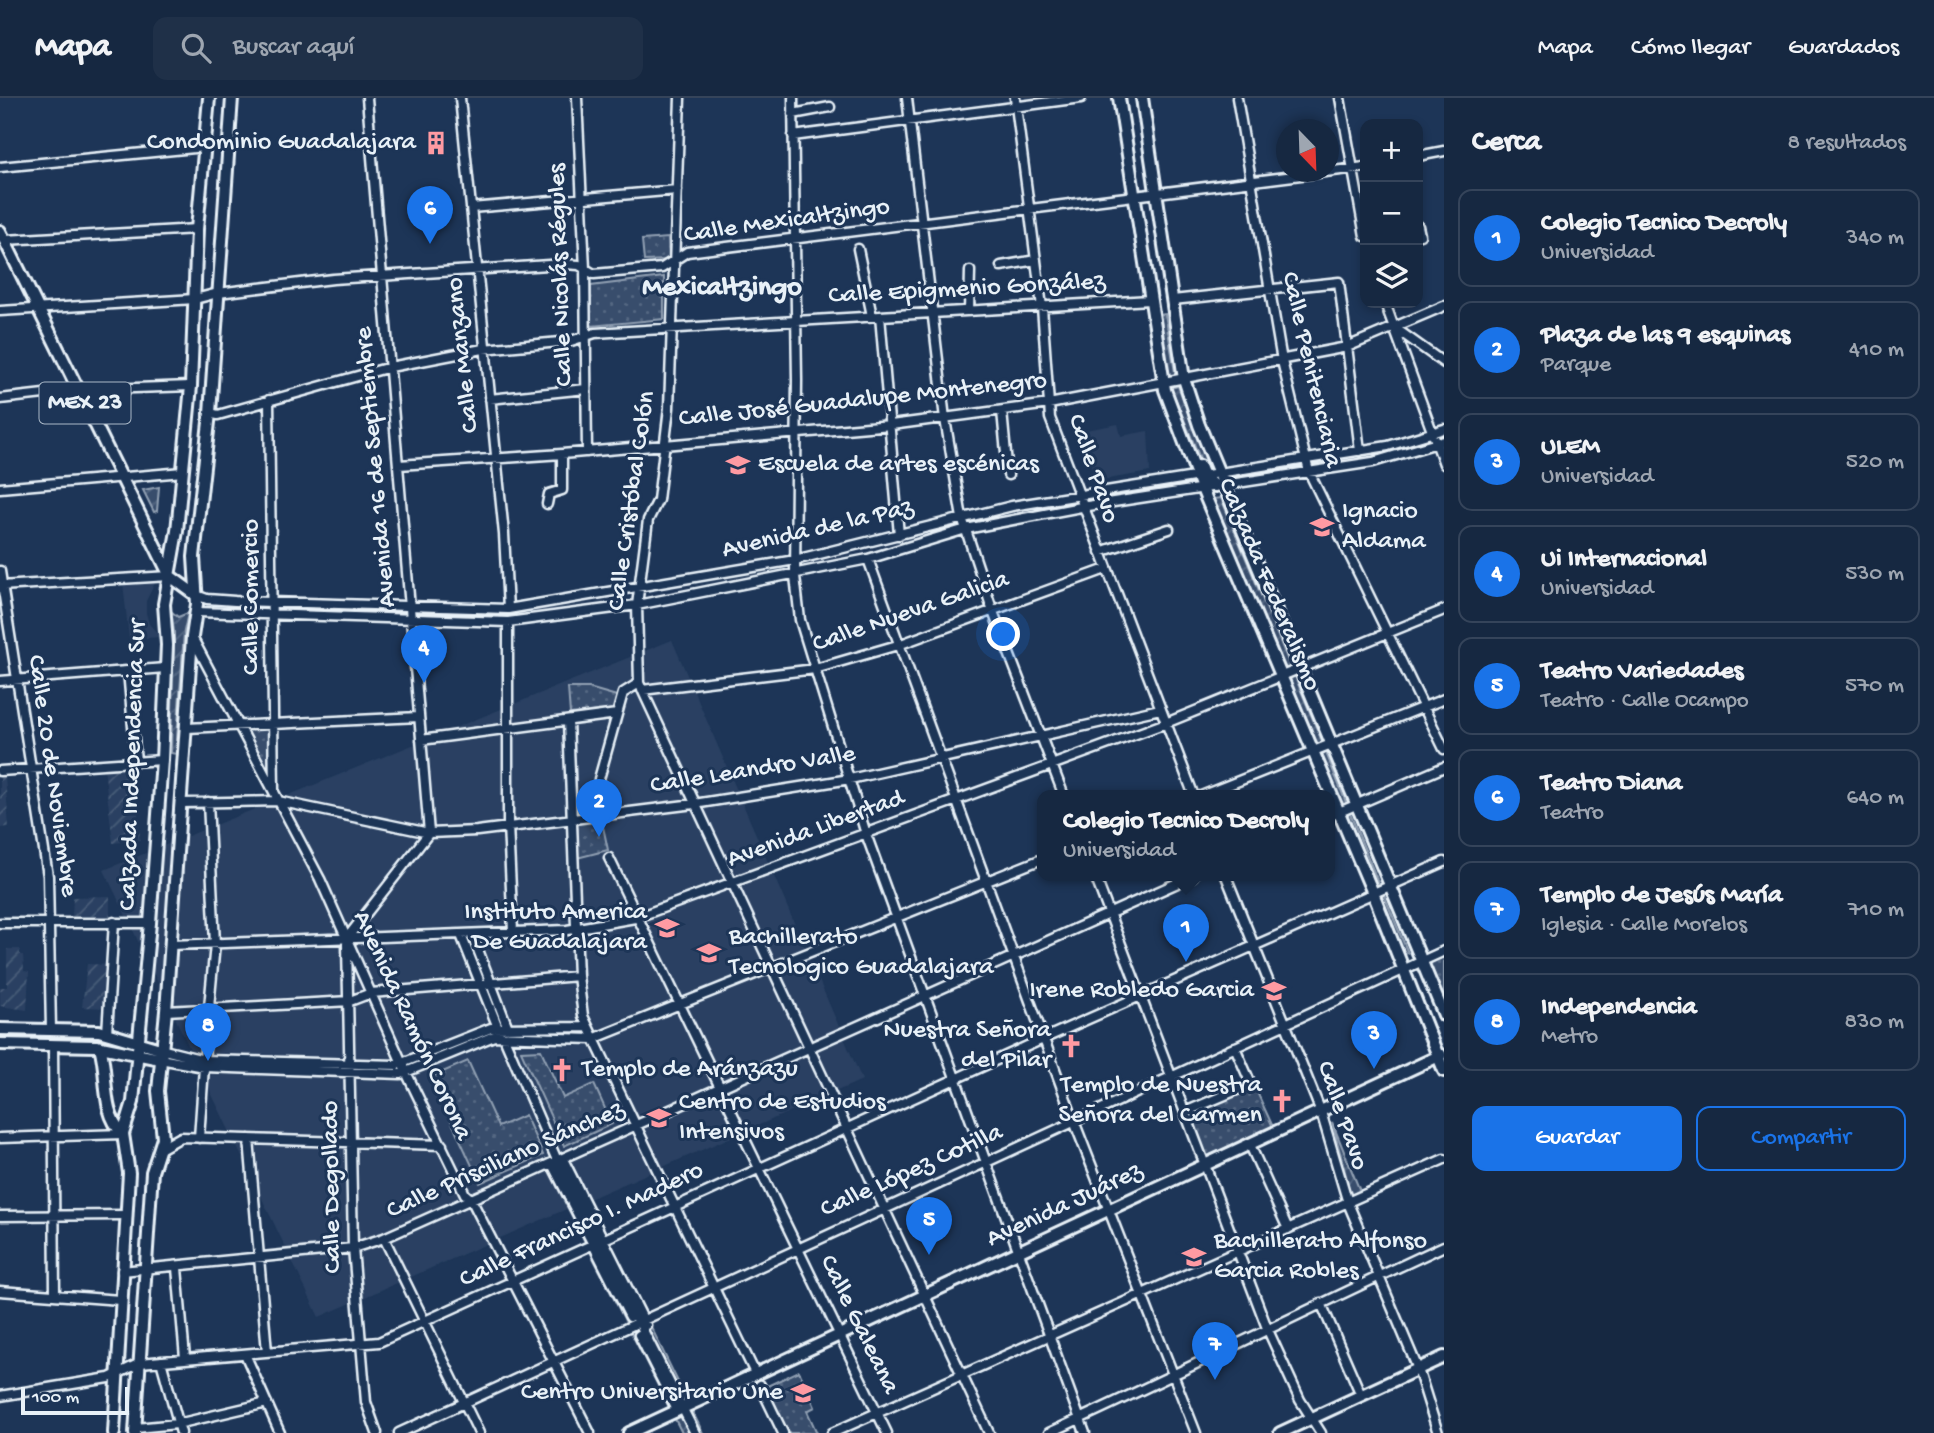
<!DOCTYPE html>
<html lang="es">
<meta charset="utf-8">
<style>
:root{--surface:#162841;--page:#1f3048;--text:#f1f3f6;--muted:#9ea6b1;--line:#35445a;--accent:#1a73e8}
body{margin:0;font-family:"Gochi Hand",sans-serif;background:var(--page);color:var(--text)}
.controls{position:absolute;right:21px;top:21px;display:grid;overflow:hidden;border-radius:14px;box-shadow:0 4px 10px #0003}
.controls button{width:63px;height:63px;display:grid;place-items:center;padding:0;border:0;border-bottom:2px solid var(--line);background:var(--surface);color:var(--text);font:35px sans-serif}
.compass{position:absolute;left:1276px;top:21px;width:63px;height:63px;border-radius:50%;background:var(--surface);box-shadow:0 4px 10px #0003;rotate:157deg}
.scale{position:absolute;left:21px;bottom:18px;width:108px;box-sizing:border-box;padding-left:7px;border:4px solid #e8f1f8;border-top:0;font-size:19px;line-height:24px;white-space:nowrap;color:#e8f1f8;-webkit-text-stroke:5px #1d3557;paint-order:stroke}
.you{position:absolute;left:1004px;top:537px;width:24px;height:24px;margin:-18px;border:5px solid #fff;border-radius:50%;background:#1a73e8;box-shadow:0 0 0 10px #1a73e833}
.badge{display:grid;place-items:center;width:46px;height:46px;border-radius:50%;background:var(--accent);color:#fff;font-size:23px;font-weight:700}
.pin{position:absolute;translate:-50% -58px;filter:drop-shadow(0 2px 4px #0008)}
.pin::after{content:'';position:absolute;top:37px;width:24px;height:21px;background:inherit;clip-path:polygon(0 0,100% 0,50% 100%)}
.popup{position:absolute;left:1037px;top:692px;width:298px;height:91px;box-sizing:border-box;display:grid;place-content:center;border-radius:14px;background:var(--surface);filter:drop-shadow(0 2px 5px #0005);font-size:23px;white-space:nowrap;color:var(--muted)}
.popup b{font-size:26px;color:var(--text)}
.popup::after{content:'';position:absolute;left:50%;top:100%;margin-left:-14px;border:14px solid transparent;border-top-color:var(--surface)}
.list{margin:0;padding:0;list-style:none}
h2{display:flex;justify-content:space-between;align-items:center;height:91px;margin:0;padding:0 28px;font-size:30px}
h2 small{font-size:23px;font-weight:400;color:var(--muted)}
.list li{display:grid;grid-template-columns:46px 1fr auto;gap:21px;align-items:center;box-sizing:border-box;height:98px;margin:0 14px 14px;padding:0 14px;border:2px solid var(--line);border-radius:14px}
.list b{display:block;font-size:26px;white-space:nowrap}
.list p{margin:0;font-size:23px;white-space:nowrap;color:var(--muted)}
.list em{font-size:23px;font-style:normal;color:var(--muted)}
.actions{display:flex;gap:14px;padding:21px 28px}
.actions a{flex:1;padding:16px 0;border:2px solid var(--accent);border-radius:14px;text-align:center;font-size:24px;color:var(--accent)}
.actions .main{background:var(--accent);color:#fff}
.icon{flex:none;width:38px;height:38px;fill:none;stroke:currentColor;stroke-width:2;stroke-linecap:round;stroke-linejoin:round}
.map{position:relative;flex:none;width:1444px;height:1335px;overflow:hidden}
header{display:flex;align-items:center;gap:42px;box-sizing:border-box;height:98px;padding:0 35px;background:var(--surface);border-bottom:2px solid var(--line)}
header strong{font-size:33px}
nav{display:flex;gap:38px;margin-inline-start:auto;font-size:24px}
.search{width:490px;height:63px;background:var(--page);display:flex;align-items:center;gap:18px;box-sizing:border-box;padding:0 24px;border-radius:14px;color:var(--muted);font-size:26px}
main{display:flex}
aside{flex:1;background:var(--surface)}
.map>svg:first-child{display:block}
</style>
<header>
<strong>Mapa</strong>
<div class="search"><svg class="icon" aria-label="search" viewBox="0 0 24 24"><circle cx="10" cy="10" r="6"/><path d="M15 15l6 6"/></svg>Buscar aquí</div>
<nav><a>Mapa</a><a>Cómo llegar</a><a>Guardados</a></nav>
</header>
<main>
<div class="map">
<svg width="1444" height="1335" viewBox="0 0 1444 1335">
<defs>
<pattern id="industrial-furrows" width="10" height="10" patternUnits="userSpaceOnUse" patternTransform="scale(1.75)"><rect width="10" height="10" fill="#2a4162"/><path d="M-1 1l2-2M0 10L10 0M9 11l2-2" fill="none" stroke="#495d79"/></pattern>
<pattern id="grass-dots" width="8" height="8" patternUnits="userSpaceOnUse" patternTransform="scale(1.75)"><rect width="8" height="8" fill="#374d6c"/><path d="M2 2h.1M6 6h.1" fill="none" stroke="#546782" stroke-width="1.8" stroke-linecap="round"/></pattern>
<pattern id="garden-furrows" width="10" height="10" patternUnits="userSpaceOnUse" patternTransform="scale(1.75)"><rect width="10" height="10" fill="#374d6c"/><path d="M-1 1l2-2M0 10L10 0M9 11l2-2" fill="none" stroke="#546782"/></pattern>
</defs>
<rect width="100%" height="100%" fill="#1d3557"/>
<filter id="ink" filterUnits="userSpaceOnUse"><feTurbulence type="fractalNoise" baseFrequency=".0143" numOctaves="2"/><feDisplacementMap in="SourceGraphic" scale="14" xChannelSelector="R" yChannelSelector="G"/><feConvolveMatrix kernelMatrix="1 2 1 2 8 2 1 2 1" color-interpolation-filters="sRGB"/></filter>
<g filter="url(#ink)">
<path fill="#2a4162" d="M 1118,326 L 1121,338 L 1148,333 L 1150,374 L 1096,383 L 1081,333 Z
M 153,481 L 155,485 L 146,503 L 146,515 L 149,526 L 161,539 L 129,541 L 123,484 Z
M 672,542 L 862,982 L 319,1219 L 104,772 Z"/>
<path fill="url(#industrial-furrows)" d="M 134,667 L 140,742 L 113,745 L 104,669 Z
M 5,679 L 9,729 L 0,730 L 0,680 Z
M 110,798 L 110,818 L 72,818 L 73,799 Z
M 7,851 L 20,851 L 20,857 L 23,857 L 24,873 L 29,874 L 27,912 L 0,908 L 0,889 L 7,889 Z
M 87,866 L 110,867 L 107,910 L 82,909 Z"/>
<path fill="url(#grass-dots)" stroke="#909fb2" stroke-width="2" d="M 668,140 L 669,162 L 644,163 L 642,142 Z
M 664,179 L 664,221 L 591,228 L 591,188 Z
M 568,590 L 589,590 L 620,599 L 616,611 L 570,616 Z
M 268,629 L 268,672 L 265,673 L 243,630 Z
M 601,719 L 608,752 L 577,760 L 575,723 Z
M 1444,858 L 1444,913 L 1425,867 Z
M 541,952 L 563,1000 L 594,986 L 612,1026 L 564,1048 L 521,953 Z
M 468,963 L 498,1029 L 525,1017 L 543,1057 L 480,1085 L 431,979 Z
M 1251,981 L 1273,1029 L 1204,1061 L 1185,1009 Z
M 799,1273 L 815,1309 L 807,1313 L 817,1335 L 786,1335 L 765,1289 Z"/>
<path fill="url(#garden-furrows)" stroke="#909fb2" stroke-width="2" d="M 1165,216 L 1176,280 L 1168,282 L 1157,217 Z
M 1178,288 L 1210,374 L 1206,375 L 1171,290 Z
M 159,389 L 157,413 L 154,414 L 143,392 Z
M 1221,400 L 1291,570 L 1283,574 L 1212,401 Z
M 171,513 L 178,519 L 188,515 L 184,533 L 176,656 L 171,655 L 174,533 Z
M 1294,576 L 1324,648 L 1315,652 L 1286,580 Z
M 1326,655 L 1347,707 L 1339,710 L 1318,658 Z
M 1349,713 L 1380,789 L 1373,792 L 1342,716 Z
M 1384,797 L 1408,855 L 1400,858 L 1377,800 Z
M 1332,1024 L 1360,1093 L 1348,1098 L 1345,1090 L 1348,1085 Z
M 569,1061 L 703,1335 L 682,1335 L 548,1071 Z"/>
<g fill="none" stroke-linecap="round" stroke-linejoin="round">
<g stroke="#e8f1f8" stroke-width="13">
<path id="minor" d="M 367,0 L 429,735
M 460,0 L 504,436 L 508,511
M 577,0 L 585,171 L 587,354
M 793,0 L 797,282 L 795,478 L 800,522 L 866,736 L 1085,1335
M 907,0 L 945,321 L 962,420 L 992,511 L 1064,698
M 1015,0 L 1042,209 L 1050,320 L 1194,698
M 1237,0 L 1282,263 L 1309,374 L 1444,651
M 1340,0 L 1365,138
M 793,16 L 830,9
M 793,38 L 1081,0
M 1418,58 L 1444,53
M 0,69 L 205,49
M 471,110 L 677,92
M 1418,128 L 1420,137
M 5,142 L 197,131
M 858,151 L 872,218
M 1001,168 L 1036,162
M 1173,202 L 1339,184 L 1360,353
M 1385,205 L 1444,366
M 0,213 L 195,201 L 218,195 L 333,181 L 564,166 L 579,167 L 594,176 L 662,170 L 687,154 L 1365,69
M 969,213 L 970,173
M 880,218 L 899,437
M 1395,230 L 1444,265
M 0,301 L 79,292 L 191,288
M 490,301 L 586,291
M 269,302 L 274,693
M 1002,313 L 1008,377
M 210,315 L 218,317 L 390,269 L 483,251 L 571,243 L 595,235 L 1150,202
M 399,367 L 562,356 L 891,327 L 1049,306 L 1347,249 L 1444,208
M 0,390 L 183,374
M 547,406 L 549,396 L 562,392 L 562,356
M 1100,454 L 1169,431
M 868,461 L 1074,1023 L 1196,1335
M 0,473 L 48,778 L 51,932
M 0,488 L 170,478
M 196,497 L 207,501 L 235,503 L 508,511 L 795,462 L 1012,408 L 1388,348 L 1444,331
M 197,514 L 508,524 L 637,507 L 868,461 L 966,431 L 1081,409 L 1373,364 L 1444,343
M 508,524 L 508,727 L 513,834
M 192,539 L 320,781 L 406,974 L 465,1096 L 471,1101 L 590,1335
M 128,573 L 136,663
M 0,583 L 165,570
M 639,585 L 989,1335
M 642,592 L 815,571 L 901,546 L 1106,471
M 568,623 L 578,878 L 583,918 L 753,1271
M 187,630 L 419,619
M 421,642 L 617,616
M 0,673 L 162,662
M 1201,698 L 1444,601
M 182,705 L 278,703 L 429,735 L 477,733 L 694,706 L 850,681 L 1160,611
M 598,716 L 599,681 L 623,595 L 639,585 L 637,507 L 648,422 L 658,402 L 669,310 L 680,0
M 1330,718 L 1444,669
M 609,760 L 887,1335
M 1095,778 L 1267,1230 L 1300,1302 L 1321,1335
M 1226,778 L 1321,1014 L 1348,1105 L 1418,1271 L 1438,1335
M 0,825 L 150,825
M 472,836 L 508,930
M 461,837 L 499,932
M 347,840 L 429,735
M 347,846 L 353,1150 L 366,1304 L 377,1335
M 171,847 L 567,832 L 635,820 L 1166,625 L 1444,512
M 166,913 L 350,903 L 371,895 L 578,878
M 107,935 L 114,824
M 506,944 L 556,1060 L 695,1335
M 53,947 L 55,1197
M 160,951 L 204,962 L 397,967 L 491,930 L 587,929
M 160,961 L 204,969 L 401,976 L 494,938 L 593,941 L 1042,761
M 204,962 L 215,846 L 208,704
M 1185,1014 L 1251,986 L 1235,949
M 0,1040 L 123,1036
M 199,1040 L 204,969
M 249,1041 L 267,1254
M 1250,1047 L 1288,1131
M 160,1051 L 181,1039 L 442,1047
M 563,1061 L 646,1227
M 552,1066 L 630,1219
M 0,1118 L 126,1117
M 384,1140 L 479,1335
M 177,1170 L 185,1260
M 122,1173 L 353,1150 L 384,1140 L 1193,778
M 0,1193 L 120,1202
M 1321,1205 L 1361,1297
M 639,1237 L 677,1312
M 245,1256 L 280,1335
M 161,1263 L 181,1335
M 760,1287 L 783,1335
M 0,1298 L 109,1280 L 140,1265 L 379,1244 L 1045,940 L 1444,764
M 136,1330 L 177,1326 L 267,1305
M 399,1335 L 1444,853
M 832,1335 L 1444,1061
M 1049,1335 C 1182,1274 1312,1209 1444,1148"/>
</g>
<g stroke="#e8f1f8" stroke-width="16">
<path id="major" d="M 1119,0 L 1165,292 L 1203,393 L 1373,795 L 1444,973
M 1142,0 L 1184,281 L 1199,327 L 1444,917
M 0,133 L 170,478 L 196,497
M 1200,368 L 1204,378 L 1215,388
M 0,931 L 99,933 L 160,951
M 0,946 L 96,948 L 160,961
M 100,949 C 109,978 100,1013 123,1036
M 114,1335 L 129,1075 L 123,1036 L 133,1004 L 150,825 L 162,662 L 167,547 L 164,506 L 177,433 L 191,288 L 197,131 L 209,0
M 135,1335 L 152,1074 L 163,1040 L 158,993 L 166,913 L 192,539 L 197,506 L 194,459 L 210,315 L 232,0
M 629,1335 L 1441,957
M 1280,1335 L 1444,1259"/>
</g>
<use href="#minor" stroke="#1d3557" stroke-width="8"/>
<use href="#major" stroke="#1d3557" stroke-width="10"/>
</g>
</g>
<defs>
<g id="building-bare" transform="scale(1.89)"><path d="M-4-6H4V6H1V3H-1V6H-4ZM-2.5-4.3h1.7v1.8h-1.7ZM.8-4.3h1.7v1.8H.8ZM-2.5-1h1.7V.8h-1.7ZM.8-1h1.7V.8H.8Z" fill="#ff9aa2" stroke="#1d3557" stroke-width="2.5" paint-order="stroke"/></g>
<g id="school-bare" transform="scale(1.89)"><path d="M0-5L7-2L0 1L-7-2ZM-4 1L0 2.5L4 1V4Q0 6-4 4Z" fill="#ff9aa2" stroke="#1d3557" stroke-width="2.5" paint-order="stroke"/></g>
<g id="university-bare" transform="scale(1.89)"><path d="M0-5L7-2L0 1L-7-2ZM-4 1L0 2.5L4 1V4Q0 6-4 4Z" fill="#ff9aa2" stroke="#1d3557" stroke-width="2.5" paint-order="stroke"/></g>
<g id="church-bare" transform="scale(1.89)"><path d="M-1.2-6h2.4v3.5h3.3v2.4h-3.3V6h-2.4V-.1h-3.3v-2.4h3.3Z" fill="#ff9aa2" stroke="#1d3557" stroke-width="2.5" paint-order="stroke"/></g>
</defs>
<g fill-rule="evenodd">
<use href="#building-bare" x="436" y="45"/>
<use href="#school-bare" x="738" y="367"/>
<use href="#school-bare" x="1322" y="429"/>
<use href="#university-bare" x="667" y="830"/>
<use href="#university-bare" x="709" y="855"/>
<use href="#school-bare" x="1274" y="893"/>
<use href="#church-bare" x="1071" y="948"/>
<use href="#church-bare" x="562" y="972"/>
<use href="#church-bare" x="1282" y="1003"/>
<use href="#university-bare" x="659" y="1020"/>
<use href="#university-bare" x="1194" y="1159"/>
<use href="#university-bare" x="803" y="1295"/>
</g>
<g text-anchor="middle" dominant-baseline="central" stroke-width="6" stroke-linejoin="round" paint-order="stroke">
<rect fill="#1d3557" stroke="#abb9c8" stroke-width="2" x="39.5" y="284.5" width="91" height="41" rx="5"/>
<g font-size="24" font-weight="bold" fill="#e8f1f8">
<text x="85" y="305">MEX 23</text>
</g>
<g font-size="26" fill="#e8f1f8" stroke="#1d3557" text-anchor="end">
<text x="416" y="45">Condominio Guadalajara</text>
<text x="758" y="367" text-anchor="start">Escuela de artes escénicas</text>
<text x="1342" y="414" text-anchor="start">Ignacio<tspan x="1342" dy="30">Aldama</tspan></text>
<text x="647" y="815">Instituto America<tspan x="647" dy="30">De Guadalajara</tspan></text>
<text x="729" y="840" text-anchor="start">Bachillerato<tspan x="729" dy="30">Tecnologico Guadalajara</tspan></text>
<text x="1254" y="893">Irene Robledo Garcia</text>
<text x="1051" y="933">Nuestra Señora<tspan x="1051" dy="30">del Pilar</tspan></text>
<text x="582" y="972" text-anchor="start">Templo de Aránzazu</text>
<text x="1262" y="988">Templo de Nuestra<tspan x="1262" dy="30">Señora del Carmen</tspan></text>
<text x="679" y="1005" text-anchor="start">Centro de Estudios<tspan x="679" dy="30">Intensivos</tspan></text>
<text x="1214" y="1144" text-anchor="start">Bachillerato Alfonso<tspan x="1214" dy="30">Garcia Robles</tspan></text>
<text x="783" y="1295">Centro Universitario Une</text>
</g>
<g font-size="26" fill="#e8f1f8" stroke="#1d3557">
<text transform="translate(787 124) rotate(-8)">Calle Mexicaltzingo</text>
<text transform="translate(562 177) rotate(-92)">Calle Nicolás Régules</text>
<text transform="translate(967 192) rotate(-3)">Calle Epigmenio González</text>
<text transform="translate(464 257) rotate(-96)">Calle Manzano</text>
<text transform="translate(1310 272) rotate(77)">Calle Penitenciaria</text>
<text transform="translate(863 303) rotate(-6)">Calle José Guadalupe Montenegro</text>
<text transform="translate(377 369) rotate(-95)">Avenida 16 de Septiembre</text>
<text transform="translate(1092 371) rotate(71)">Calle Pavo</text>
<text transform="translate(633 403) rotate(-82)">Calle Cristóbal Colón</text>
<text transform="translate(818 432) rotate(-13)">Avenida de la Paz</text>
<text transform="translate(1268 487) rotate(67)">Calzada Federalismo</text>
<text transform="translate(252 499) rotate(-90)">Calle Comercio</text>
<text transform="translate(911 515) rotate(-19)">Calle Nueva Galicia</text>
<text transform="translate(134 667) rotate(-88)">Calzada Independencia Sur</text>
<text transform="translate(753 673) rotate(-9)">Calle Leandro Valle</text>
<text transform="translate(51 678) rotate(82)">Calle 20 de Noviembre</text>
<text transform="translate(816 732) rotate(-20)">Avenida Libertad</text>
<text transform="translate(411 928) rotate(65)">Avenida Ramón Corona</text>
<text transform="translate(1341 1018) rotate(71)">Calle Pavo</text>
<text transform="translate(506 1063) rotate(-24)">Calle Prisciliano Sánchez</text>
<text transform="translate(912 1074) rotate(-24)">Calle López Cotilla</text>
<text transform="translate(333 1089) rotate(-91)">Calle Degollado</text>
<text transform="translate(1065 1108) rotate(-25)">Avenida Juárez</text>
<text transform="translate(582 1128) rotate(-25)">Calle Francisco I. Madero</text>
<text transform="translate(858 1227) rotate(64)">Calle Galeana</text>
</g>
<g font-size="28" font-weight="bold" fill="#e8f1f8" stroke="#1d3557">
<text x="722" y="190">Mexicaltzingo</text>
</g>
</g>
</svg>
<div class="controls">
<button>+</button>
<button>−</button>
<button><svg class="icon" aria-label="layers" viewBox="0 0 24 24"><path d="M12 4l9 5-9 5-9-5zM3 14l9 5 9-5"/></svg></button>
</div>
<svg class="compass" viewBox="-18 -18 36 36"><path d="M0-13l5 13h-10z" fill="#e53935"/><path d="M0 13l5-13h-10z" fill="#9ea6b1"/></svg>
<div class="scale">100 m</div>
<div class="you"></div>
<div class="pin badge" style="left:1186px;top:864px">1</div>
<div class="popup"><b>Colegio Tecnico Decroly</b>Universidad</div>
<div class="pin badge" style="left:599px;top:739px">2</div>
<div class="pin badge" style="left:1374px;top:971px">3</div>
<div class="pin badge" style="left:424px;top:585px">4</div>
<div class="pin badge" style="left:929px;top:1157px">5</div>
<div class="pin badge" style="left:430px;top:146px">6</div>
<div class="pin badge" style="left:1215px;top:1282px">7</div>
<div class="pin badge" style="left:208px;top:963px">8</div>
</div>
<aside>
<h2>Cerca<small>8 resultados</small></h2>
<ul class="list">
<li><span class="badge">1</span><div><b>Colegio Tecnico Decroly</b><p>Universidad</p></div><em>340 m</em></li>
<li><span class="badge">2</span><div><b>Plaza de las 9 esquinas</b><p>Parque</p></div><em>410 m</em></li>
<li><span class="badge">3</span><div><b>ULEM</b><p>Universidad</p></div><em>520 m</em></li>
<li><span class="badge">4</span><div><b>Ui Internacional</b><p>Universidad</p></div><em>530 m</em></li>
<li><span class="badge">5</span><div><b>Teatro Variedades</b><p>Teatro · Calle Ocampo</p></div><em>570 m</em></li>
<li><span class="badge">6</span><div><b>Teatro Diana</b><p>Teatro</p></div><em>640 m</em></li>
<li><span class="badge">7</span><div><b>Templo de Jesús María</b><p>Iglesia · Calle Morelos</p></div><em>710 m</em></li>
<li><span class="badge">8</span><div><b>Independencia</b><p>Metro</p></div><em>830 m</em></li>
</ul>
<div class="actions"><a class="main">Guardar</a><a>Compartir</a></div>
</aside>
</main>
